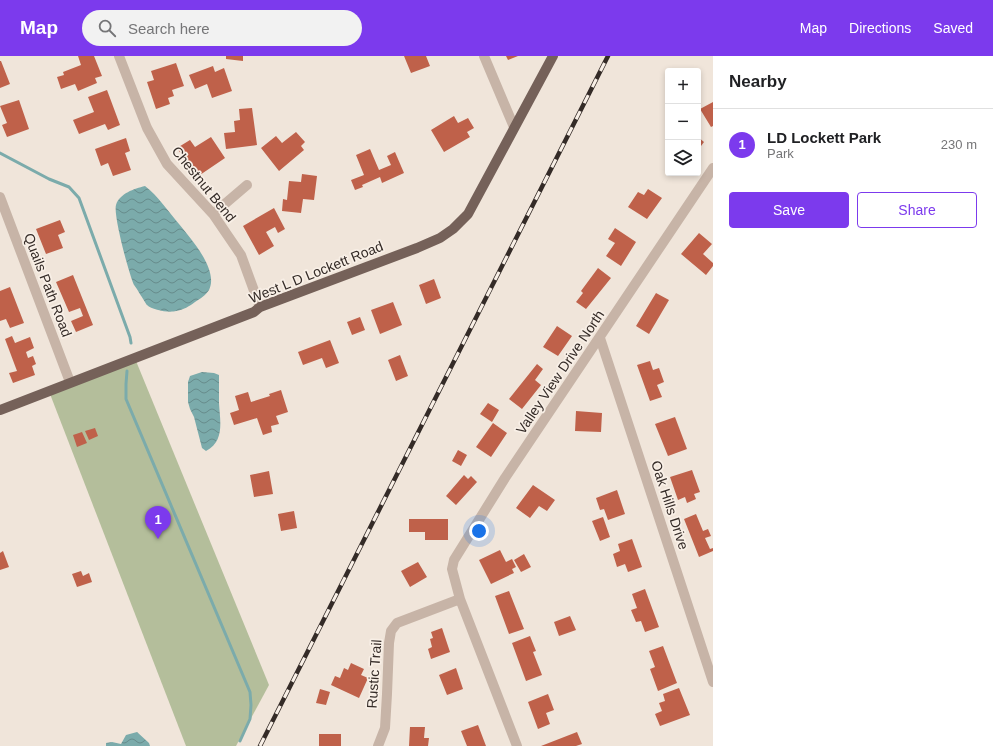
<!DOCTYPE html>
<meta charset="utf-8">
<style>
:root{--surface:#fff;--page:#f2f2f2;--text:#202124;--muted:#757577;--line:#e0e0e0;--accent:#7c3aed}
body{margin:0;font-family:Helvetica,sans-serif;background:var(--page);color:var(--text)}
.controls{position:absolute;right:12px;top:12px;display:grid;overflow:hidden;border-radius:4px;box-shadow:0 2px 6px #0003}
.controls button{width:36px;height:36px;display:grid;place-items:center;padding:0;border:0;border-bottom:1px solid var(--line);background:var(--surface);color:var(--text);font:20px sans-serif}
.you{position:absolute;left:479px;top:475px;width:14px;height:14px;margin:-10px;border:3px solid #fff;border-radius:50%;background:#1a73e8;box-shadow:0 0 0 6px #1a73e833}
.badge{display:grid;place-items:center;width:26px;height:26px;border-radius:50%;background:var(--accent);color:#fff;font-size:13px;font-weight:700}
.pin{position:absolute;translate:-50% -33px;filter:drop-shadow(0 1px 2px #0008)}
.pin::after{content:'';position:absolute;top:21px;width:14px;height:12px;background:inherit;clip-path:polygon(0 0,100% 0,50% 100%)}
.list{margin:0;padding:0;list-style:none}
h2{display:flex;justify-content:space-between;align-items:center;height:52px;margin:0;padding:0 16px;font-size:17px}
h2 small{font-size:13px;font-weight:400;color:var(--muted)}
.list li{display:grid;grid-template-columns:26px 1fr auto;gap:12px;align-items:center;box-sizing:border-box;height:72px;padding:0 16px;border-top:1px solid var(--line)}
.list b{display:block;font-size:15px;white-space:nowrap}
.list p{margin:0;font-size:13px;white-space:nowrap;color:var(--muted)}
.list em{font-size:13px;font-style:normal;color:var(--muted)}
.actions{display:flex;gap:8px;padding:12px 16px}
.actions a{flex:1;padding:9px 0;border:1px solid var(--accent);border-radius:4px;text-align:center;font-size:14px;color:var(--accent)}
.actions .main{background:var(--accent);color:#fff}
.icon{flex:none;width:22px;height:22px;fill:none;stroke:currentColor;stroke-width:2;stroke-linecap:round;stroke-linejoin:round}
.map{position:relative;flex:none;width:713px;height:690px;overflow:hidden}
header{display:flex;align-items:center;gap:24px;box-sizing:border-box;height:56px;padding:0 20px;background:var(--accent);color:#fff}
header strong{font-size:19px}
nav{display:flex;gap:22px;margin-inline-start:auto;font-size:14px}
.search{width:280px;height:36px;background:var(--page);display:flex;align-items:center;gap:10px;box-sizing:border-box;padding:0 14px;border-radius:22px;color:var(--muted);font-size:15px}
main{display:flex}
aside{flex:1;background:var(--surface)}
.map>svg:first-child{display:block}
</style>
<header>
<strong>Map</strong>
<div class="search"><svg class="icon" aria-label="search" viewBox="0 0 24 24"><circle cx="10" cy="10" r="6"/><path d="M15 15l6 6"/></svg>Search here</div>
<nav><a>Map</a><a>Directions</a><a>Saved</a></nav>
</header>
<main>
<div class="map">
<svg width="713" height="690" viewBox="0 0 713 690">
<defs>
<pattern id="water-waves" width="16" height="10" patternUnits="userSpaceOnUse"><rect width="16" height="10" fill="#7babab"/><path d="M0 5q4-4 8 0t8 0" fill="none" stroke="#668b8b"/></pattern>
</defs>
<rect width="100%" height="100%" fill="#f0e5da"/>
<path fill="#b4be9b" d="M 136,305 L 269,629 L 236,690 L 186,690 L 50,338 Z"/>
<path fill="url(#water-waves)" d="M 145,130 C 158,140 168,155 179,168 C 191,183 219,214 209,234 C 206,239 200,243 195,246 C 190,250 183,254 176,255 C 169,257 152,254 147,249 C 146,248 136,231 134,229 C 129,218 113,159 116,149 C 120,137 134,133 145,130 Z
M 202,316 L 214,317 L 219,319 C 219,329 219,338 219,347 C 220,365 225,385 206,395 L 202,392 L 194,361 L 190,353 L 188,346 L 188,326 L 190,320 Z
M 137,676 L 149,687 L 150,690 L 106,690 L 106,687 L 112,686 L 121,688 L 126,679 Z"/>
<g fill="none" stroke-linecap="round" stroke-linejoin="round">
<path stroke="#7babab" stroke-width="3" d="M 0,97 L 49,123 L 69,131 L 79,142 L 130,281 L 131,287
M 127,315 L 126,328 L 126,343 L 250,636 L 251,649 L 250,663 L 240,685"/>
</g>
<path fill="#bf614a" d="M 78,0 L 94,0 L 102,20 L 95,22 L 97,27 L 78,35 L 75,28 L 61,33 L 57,21 L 64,19 L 63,16 L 81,9 Z
M 226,0 L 243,0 L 243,5 L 226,3 Z
M 404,0 L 426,0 L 430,10 L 411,17 Z
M 506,0 L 518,0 L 508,4 Z
M 0,5 L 1,5 L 10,28 L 0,32 Z
M 176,7 L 184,30 L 172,34 L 174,40 L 168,42 L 170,48 L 156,53 L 147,26 L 154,24 L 151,15 Z
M 213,10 L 215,16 L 224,12 L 232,35 L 212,42 L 207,28 L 195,33 L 189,19 Z
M 107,34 L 120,69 L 108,74 L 105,68 L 79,78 L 73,64 L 94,56 L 88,41 Z
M 19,44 L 29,73 L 7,81 L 2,69 L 7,67 L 0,50 Z
M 713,46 L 713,70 L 711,71 L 700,53 Z
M 252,52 L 257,89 L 226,93 L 224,77 L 235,76 L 234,65 L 240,64 L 239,53 Z
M 454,60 L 458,67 L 468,62 L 474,72 L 467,76 L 470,81 L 444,96 L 431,74 Z
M 296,76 L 305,86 L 301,90 L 304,94 L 279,115 L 261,92 L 276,80 L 282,87 Z
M 211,81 L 225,102 L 197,121 L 177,92 L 190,84 L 195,91 Z
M 698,81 L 704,86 L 698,94 Z
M 126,82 L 130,95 L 125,97 L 131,114 L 113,120 L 108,107 L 101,110 L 95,93 Z
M 370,93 L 379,114 L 391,109 L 387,100 L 395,96 L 404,117 L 382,127 L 380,121 L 362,129 L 363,131 L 355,134 L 351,124 L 364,119 L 356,99 Z
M 302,118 L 317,120 L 314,144 L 303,143 L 301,157 L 282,155 L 283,143 L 287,144 L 289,125 L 301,126 Z
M 648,133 L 662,142 L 647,163 L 628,151 L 638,136 L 644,139 Z
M 274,152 L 285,173 L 278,177 L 275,171 L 266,176 L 274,190 L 259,199 L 243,170 Z
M 60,164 L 65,176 L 58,179 L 63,192 L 46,198 L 36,173 Z
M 615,172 L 636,186 L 621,210 L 606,200 L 615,187 L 608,183 Z
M 699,177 L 712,188 L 703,198 L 713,207 L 713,210 L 706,219 L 681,198 Z
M 598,212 L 611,222 L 586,253 L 576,246 L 583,237 L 581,235 Z
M 73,219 L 93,269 L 76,276 L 71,265 L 83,260 L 80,252 L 69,256 L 56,226 Z
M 434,223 L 441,242 L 426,248 L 419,229 Z
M 10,231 L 24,267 L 10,272 L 6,263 L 0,265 L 0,235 Z
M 656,237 L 669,244 L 649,278 L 636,270 Z
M 393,246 L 402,269 L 380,278 L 371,254 Z
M 360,261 L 365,274 L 352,279 L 347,266 Z
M 557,270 L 572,280 L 558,300 L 543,291 Z
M 12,280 L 15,287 L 30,281 L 34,292 L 26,296 L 28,302 L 33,300 L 36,308 L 32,310 L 35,319 L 13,327 L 9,317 L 17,315 L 5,283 Z
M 330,284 L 339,307 L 326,312 L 322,302 L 303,309 L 298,296 Z
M 400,299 L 408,320 L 396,325 L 388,304 Z
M 650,305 L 653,314 L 659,312 L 664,326 L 657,329 L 662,341 L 650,345 L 637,309 Z
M 537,308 L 543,313 L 535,324 L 541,329 L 522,353 L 509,343 Z
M 281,334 L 288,356 L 276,360 L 279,368 L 271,370 L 272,376 L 263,379 L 257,362 L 234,369 L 230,357 L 239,354 L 235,340 L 248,336 L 251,346 L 270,340 L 269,338 Z
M 488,347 L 499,354 L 492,366 L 480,358 Z
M 576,355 L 602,357 L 601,376 L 575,375 Z
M 675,361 L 687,393 L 668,400 L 655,368 Z
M 493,367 L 507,377 L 491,401 L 476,391 Z
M 95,372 L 98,380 L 89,384 L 85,375 Z
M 82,376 L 87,387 L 77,391 L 73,379 Z
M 458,394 L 467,399 L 461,410 L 452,405 Z
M 692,414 L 700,436 L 694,438 L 696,443 L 687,447 L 685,441 L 678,444 L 670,421 Z
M 269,415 L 273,438 L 254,441 L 250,419 Z
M 464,419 L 468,423 L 471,420 L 477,426 L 456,449 L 446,440 Z
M 533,429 L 555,444 L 547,455 L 539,450 L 530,462 L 516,452 Z
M 617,434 L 625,458 L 608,464 L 604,453 L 600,454 L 596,442 Z
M 294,455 L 297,472 L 281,475 L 278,458 Z
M 696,458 L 703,475 L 708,473 L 711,480 L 705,482 L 710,493 L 713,492 L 713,495 L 699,501 L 684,463 Z
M 603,461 L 610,481 L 600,485 L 592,465 Z
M 409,463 L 448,463 L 448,484 L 425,484 L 425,476 L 409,476 Z
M 632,483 L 642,511 L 628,516 L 625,508 L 617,511 L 613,498 L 620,495 L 618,488 Z
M 500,494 L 506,506 L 512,503 L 516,511 L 512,513 L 514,517 L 491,528 L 479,504 Z
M 3,495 L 9,511 L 0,514 L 0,497 Z
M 524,498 L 531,511 L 521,516 L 514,504 Z
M 418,506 L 427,521 L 410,531 L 401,515 Z
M 81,515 L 83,520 L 89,517 L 92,526 L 77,531 L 72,518 Z
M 645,533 L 659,571 L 645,576 L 641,565 L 636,566 L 631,554 L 637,552 L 632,538 Z
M 509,535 L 524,573 L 509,578 L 495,540 Z
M 570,560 L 576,574 L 559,580 L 554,566 Z
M 442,572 L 450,596 L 431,603 L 428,593 L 432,591 L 430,583 L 433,582 L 431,576 Z
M 530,580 L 536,595 L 533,596 L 542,619 L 526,625 L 512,587 Z
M 663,590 L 677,627 L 658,635 L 650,613 L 655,611 L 649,595 Z
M 351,607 L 364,613 L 361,619 L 368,622 L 359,642 L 331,629 L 335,620 L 340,622 L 344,612 L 348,614 Z
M 456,612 L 463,633 L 447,639 L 439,619 Z
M 679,632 L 690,659 L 660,670 L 655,658 L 662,655 L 659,647 L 665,645 L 663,638 Z
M 320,633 L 330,636 L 326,649 L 316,647 Z
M 548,638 L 554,654 L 546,657 L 550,668 L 538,673 L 528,646 Z
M 478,669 L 486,690 L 467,690 L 461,675 Z
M 410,671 L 425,671 L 424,682 L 429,682 L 428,690 L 409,690 Z
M 577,676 L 582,688 L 576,690 L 541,690 Z
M 319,678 L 341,678 L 341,690 L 319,690 Z"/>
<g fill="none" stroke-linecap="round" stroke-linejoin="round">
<path stroke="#c7b4a7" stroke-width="10" d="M 119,0 L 147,72 L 167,108 L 213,158 L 241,199 L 260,251
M 484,0 L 514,71
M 0,141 L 70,326
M 213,158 L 247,129
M 600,282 L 713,626
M 378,690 L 385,672 L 387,638 L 389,587 L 391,575 L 397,567 L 460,543
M 517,690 L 460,543 L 452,513 L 454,504 L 505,422 L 713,112"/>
<path stroke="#756159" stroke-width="10" d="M 0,354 L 254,256 L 260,251 L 417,192 L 440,182 L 453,173 L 468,158 L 553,0"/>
<g stroke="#342b27" stroke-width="4.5">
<path id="rail" d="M 260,690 L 608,0"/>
</g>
<use href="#rail" stroke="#f8efe6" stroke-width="3" stroke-dasharray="9" stroke-linecap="butt"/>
</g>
<g text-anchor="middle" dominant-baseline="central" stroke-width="3.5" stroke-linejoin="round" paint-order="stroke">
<g font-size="14" fill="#342b27" stroke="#f8efe6">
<text transform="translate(204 128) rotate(51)">Chestnut Bend</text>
<text transform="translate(316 216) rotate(-22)">West L D Lockett Road</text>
<text transform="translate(48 229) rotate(69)">Quails Path Road</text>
<text transform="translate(560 316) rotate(-56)">Valley View Drive North</text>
<text transform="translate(670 449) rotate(72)">Oak Hills Drive</text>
<text transform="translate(374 618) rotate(-86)">Rustic Trail</text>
</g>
</g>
</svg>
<div class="controls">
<button>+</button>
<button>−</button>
<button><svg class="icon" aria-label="layers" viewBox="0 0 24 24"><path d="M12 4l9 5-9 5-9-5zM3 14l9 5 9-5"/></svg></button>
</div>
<div class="you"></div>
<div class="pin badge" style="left:158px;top:483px">1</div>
</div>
<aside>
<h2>Nearby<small></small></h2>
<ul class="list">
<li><span class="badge">1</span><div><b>LD Lockett Park</b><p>Park</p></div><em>230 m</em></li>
</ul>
<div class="actions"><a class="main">Save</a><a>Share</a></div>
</aside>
</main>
